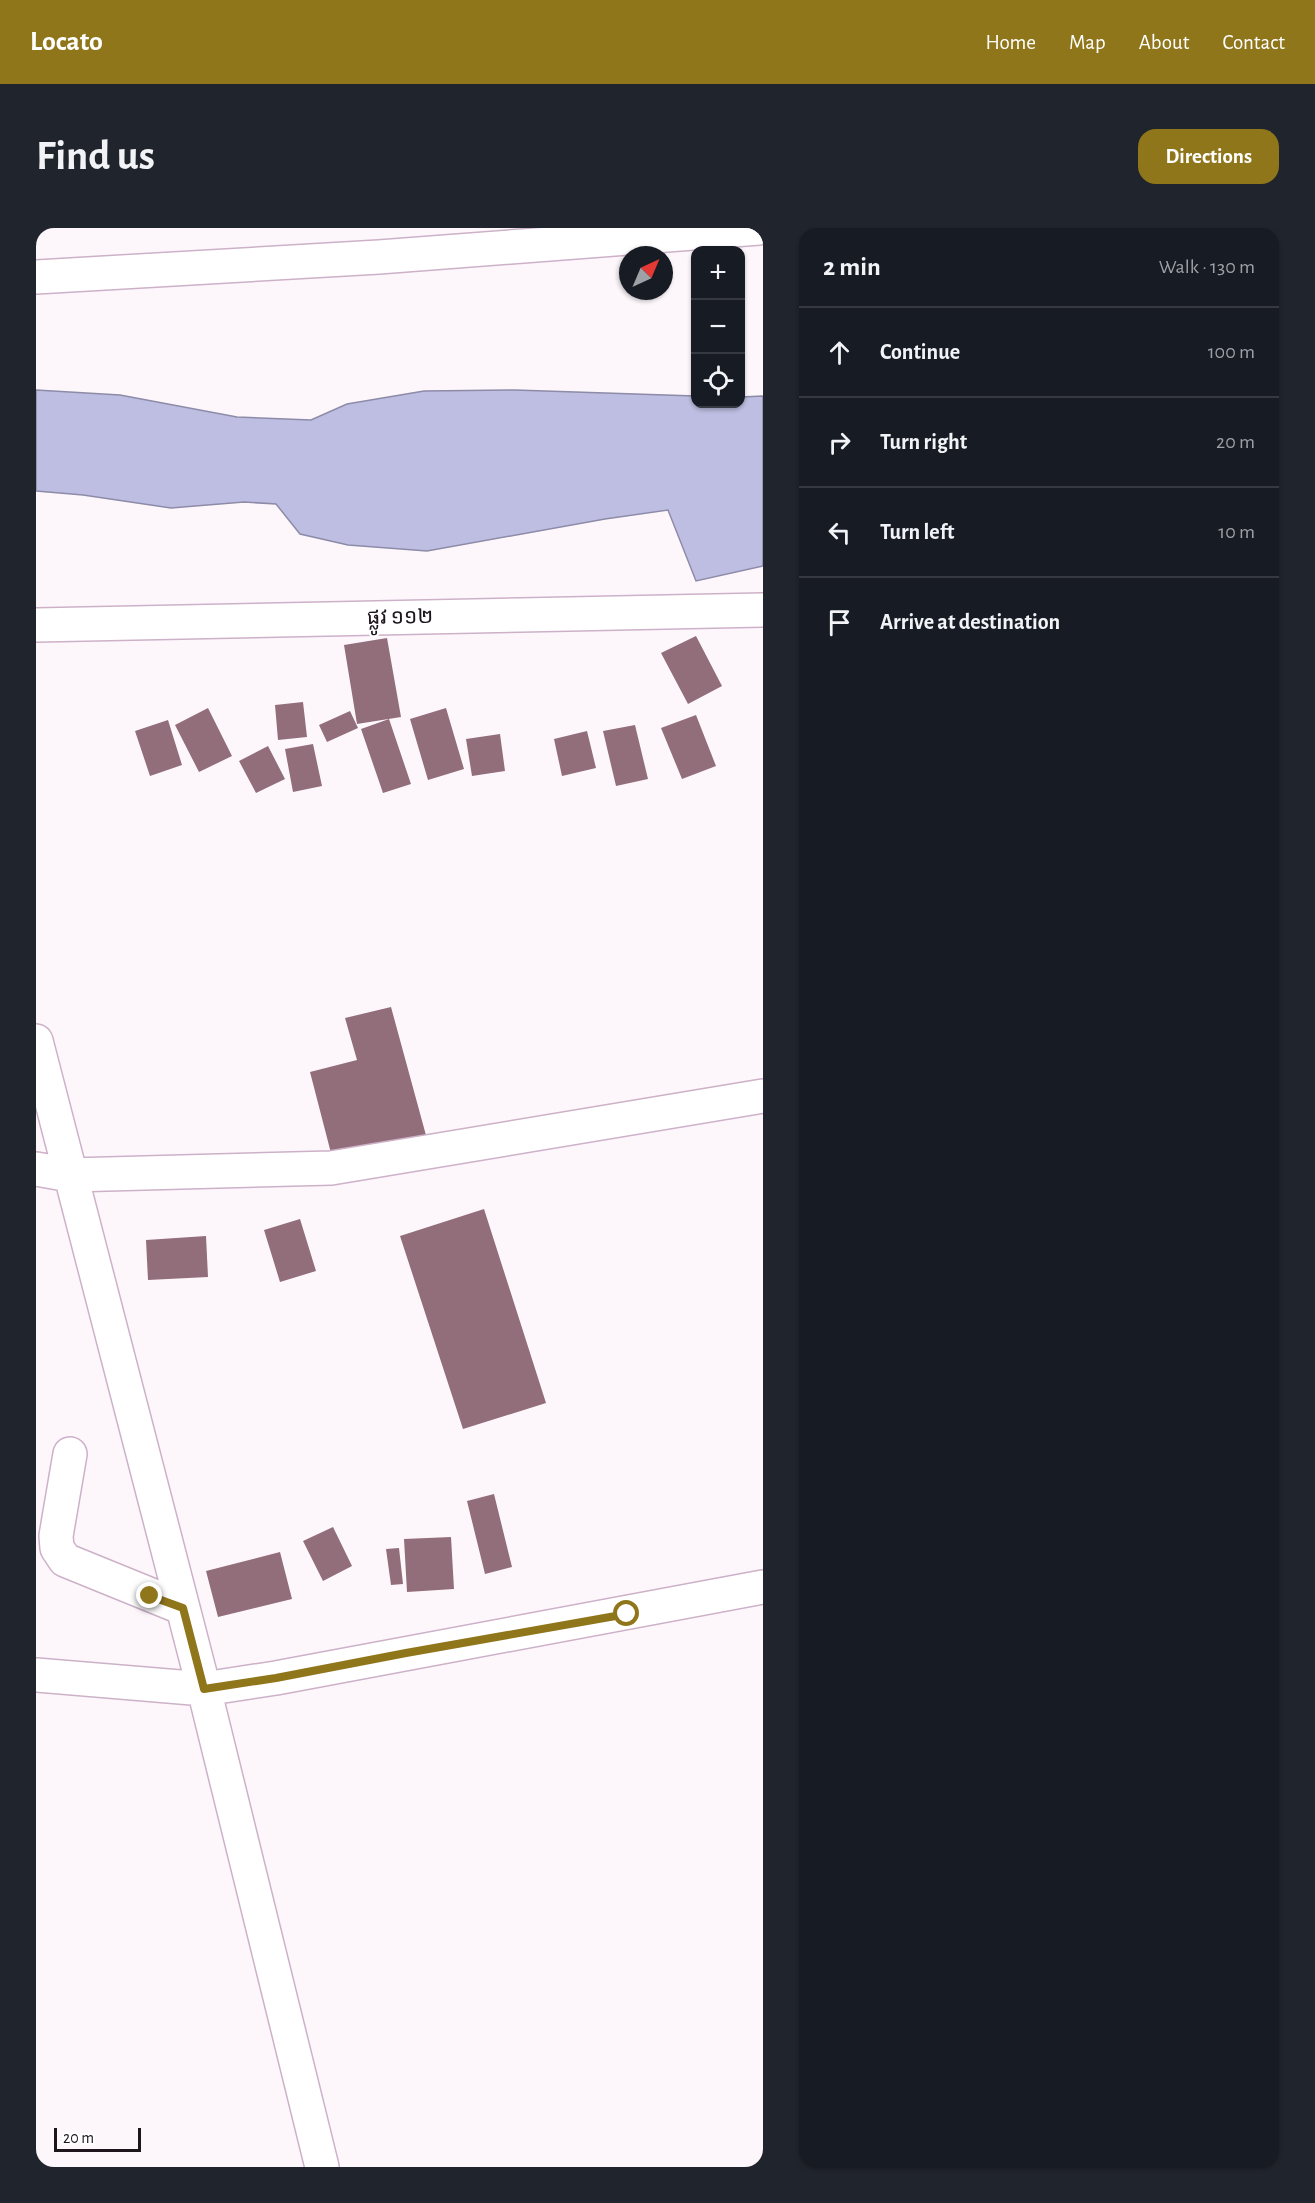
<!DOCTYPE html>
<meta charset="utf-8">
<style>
:root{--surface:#171b24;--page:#20242c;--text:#f1f3f6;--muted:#9ea1a6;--line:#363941;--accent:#90761b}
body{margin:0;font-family:"Alegreya Sans","Noto Sans Khmer",sans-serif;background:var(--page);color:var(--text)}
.controls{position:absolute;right:18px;top:18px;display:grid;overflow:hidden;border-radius:12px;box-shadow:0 2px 4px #0004}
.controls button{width:54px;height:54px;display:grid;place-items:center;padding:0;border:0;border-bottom:2px solid var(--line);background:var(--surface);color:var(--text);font:30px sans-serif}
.compass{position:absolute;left:583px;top:18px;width:54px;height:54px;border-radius:50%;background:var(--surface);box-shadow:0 2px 4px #0004;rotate:44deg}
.scale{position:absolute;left:18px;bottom:15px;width:87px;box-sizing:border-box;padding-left:6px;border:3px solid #1d141c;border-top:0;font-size:16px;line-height:21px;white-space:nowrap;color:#1d141c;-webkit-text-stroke:4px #fff;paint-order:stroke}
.stop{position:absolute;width:18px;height:18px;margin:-14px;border:4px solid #90761b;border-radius:50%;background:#fff}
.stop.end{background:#90761b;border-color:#fff;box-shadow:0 2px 6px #0008}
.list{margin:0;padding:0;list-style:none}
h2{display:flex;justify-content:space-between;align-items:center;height:78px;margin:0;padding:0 24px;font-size:26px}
h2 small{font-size:20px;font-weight:400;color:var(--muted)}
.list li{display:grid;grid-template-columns:39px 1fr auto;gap:18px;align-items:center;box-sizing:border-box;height:90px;padding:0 24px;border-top:2px solid var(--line)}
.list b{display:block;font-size:22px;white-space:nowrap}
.list em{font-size:20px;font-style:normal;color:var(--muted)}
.icon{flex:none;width:33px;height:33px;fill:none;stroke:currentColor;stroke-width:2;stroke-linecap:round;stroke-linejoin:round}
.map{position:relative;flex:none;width:727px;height:1939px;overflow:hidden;border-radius:18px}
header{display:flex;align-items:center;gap:36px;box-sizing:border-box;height:84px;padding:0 30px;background:var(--accent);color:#fff}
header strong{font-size:28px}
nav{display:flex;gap:33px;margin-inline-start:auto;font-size:21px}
.intro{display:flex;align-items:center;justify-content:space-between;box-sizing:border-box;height:144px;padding:0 36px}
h1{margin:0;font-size:42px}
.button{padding:15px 27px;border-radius:18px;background:var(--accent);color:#fff;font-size:21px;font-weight:700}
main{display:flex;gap:36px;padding:0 36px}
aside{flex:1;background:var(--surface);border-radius:18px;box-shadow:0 2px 4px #0004}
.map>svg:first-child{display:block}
</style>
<header>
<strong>Locato</strong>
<nav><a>Home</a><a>Map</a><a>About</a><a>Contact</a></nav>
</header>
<div class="intro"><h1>Find us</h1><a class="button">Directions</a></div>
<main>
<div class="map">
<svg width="727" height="1939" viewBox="0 0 727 1939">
<rect width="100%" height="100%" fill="#fdf7fc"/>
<path fill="#bdbee2" stroke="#8d8ba7" stroke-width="1.5" d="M 0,162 L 84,167 L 201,189 L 275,192 L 311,176 L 388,163 L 479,162 L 659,168 L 660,176 L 704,176 L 705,169 L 727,168 L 727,338 L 660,353 L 632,282 L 569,291 L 391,323 L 312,317 L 264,306 L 240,276 L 208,274 L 135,280 L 47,267 L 0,263 Z"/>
<path fill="#926d7a" d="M 660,408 L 686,458 L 652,476 L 625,425 Z
M 351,410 L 365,489 L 321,496 L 308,417 Z
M 267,474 L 271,509 L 242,512 L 239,477 Z
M 172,480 L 196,528 L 163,544 L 139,497 Z
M 410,480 L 428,541 L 392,552 L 374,491 Z
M 314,483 L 322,500 L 291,514 L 283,497 Z
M 660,487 L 680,538 L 646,551 L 625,500 Z
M 353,491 L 375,556 L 347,565 L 325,501 Z
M 132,492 L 146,537 L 114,548 L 99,503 Z
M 599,497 L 612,551 L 580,558 L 567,503 Z
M 551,503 L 560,540 L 526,548 L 518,511 Z
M 464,506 L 469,543 L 436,548 L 430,511 Z
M 277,516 L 286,558 L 257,564 L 249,521 Z
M 232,518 L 249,551 L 220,565 L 203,533 Z
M 355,779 L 391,911 L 296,929 L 274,844 L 321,832 L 309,790 Z
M 448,981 L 510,1175 L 427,1201 L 364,1008 Z
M 264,991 L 280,1043 L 244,1054 L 228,1002 Z
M 170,1008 L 172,1049 L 112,1052 L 110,1012 Z
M 458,1266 L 476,1339 L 449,1346 L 431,1273 Z
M 297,1299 L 316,1338 L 287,1353 L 267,1313 Z
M 415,1309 L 418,1361 L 371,1364 L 368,1311 Z
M 363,1320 L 367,1356 L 355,1357 L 350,1321 Z
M 244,1324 L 256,1371 L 182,1389 L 170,1343 Z"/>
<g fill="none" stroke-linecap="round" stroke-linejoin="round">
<g stroke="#cdb1c8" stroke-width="36">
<path id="minor" d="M 0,49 L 343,29 L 723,0
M 0,397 L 727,382
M 0,813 L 168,1461 L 286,1939
M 0,941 L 34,947 L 295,940 L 727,868
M 34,1226 L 20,1308 L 21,1320 L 29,1332 L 147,1380
M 0,1447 L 168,1461 L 240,1450 L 727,1359"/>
</g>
<use href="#minor" stroke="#fff" stroke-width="33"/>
</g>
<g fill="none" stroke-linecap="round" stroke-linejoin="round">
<path stroke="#90761b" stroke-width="8" d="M 114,1368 L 147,1380 L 168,1461 L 240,1450 L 370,1425 L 591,1386"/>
</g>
<g text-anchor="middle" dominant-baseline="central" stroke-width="4.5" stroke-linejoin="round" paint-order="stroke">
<g font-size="21" fill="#1d141c" stroke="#fff">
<text transform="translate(364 389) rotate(-1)">ផ្លូវ ១១២</text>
</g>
</g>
</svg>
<div class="controls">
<button>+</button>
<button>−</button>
<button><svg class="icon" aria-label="locate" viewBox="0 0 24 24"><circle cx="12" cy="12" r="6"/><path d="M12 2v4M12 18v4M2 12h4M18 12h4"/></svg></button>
</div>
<svg class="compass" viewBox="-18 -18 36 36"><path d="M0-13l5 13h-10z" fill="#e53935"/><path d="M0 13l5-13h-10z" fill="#9ea1a6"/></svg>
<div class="scale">20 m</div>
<div class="stop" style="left:591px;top:1386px"></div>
<div class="stop end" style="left:114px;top:1368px"></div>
</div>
<aside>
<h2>2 min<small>Walk · 130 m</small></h2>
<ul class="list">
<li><svg class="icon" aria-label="ahead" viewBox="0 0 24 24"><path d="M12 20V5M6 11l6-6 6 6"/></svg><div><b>Continue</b></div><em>100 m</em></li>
<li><svg class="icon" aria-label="right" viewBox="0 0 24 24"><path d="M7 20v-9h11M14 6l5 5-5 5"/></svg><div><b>Turn right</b></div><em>20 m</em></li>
<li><svg class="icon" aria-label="left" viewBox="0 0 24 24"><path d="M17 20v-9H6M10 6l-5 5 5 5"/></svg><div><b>Turn left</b></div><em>10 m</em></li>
<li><svg class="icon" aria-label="arrive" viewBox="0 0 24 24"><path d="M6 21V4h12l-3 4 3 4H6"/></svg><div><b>Arrive at destination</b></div></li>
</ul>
</aside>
</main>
